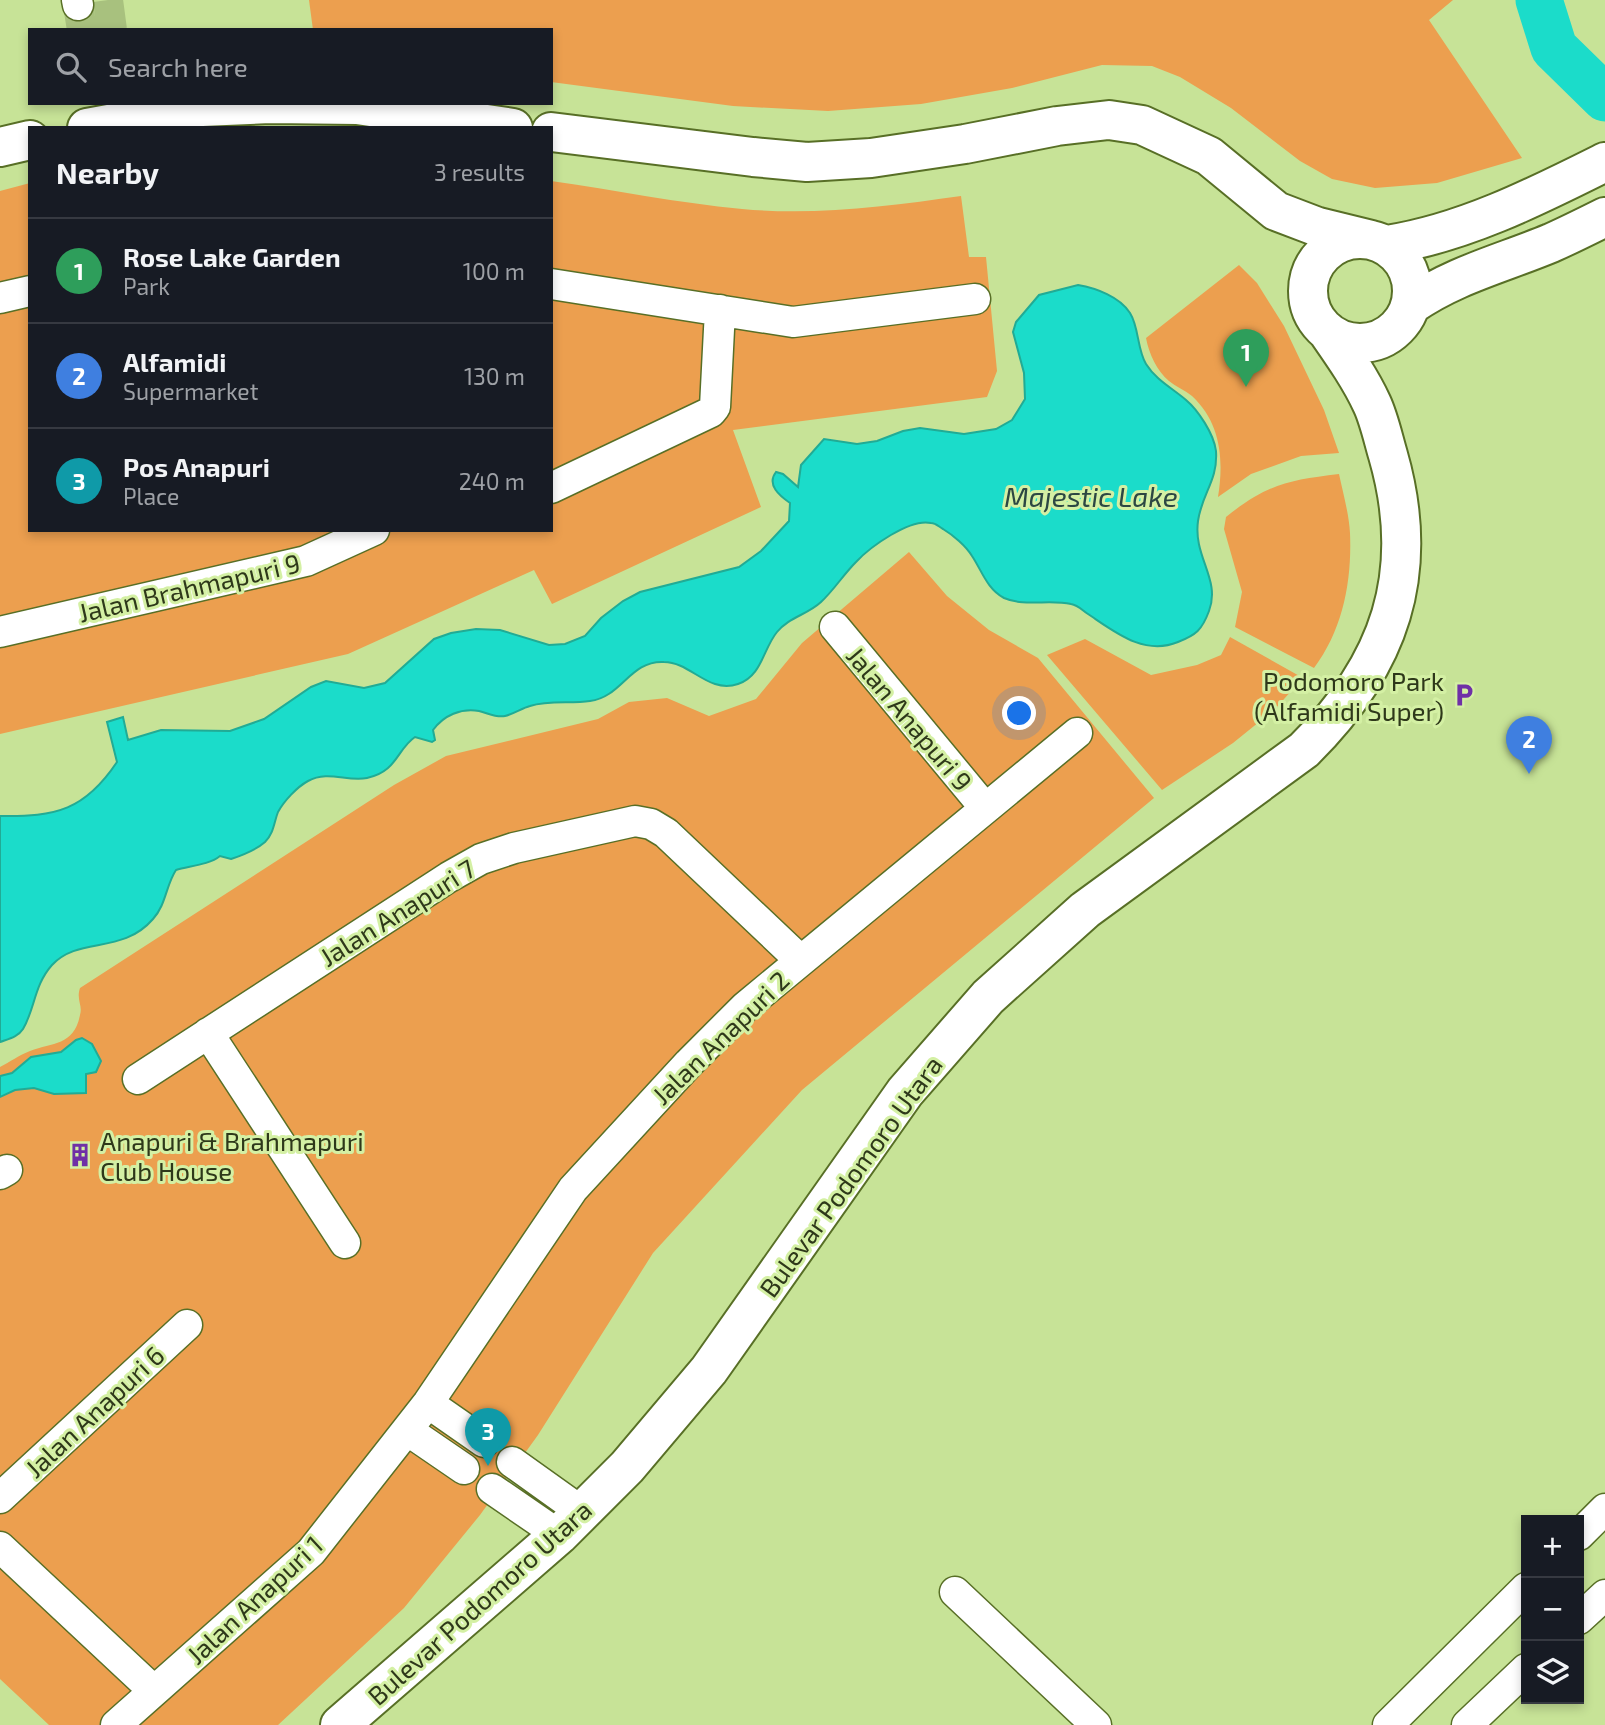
<!DOCTYPE html>
<meta charset="utf-8">
<style>
:root{--surface:#171b24;--page:#20242c;--text:#f1f3f6;--muted:#9ea1a6;--line:#363941;--accent:#b69bd2}
body{margin:0;font-family:"Exo 2",sans-serif;background:var(--page);color:var(--text)}
.controls{position:absolute;right:21px;bottom:21px;display:grid;overflow:hidden;border-radius:0px;box-shadow:0 4px 10px #0003}
.controls button{width:63px;height:63px;display:grid;place-items:center;padding:0;border:0;border-bottom:2px solid var(--line);background:var(--surface);color:var(--text);font:35px sans-serif}
.you{position:absolute;left:1020px;top:714px;width:24px;height:24px;margin:-18px;border:5px solid #fff;border-radius:50%;background:#1a73e8;box-shadow:0 0 0 10px #1a73e833}
.badge{display:grid;place-items:center;width:46px;height:46px;border-radius:50%;background:var(--accent);color:#fff;font-size:23px;font-weight:700}
.pin{position:absolute;translate:-50% -58px;filter:drop-shadow(0 2px 4px #0008)}
.pin::after{content:'';position:absolute;top:37px;width:24px;height:21px;background:inherit;clip-path:polygon(0 0,100% 0,50% 100%)}
.list{margin:0;padding:0;list-style:none}
h2{display:flex;justify-content:space-between;align-items:center;height:91px;margin:0;padding:0 28px;font-size:30px}
h2 small{font-size:23px;font-weight:400;color:var(--muted)}
.list li{display:grid;grid-template-columns:46px 1fr auto;gap:21px;align-items:center;box-sizing:border-box;height:105px;padding:0 28px;border-top:2px solid var(--line)}
.list b{display:block;font-size:26px;white-space:nowrap}
.list p{margin:0;font-size:23px;white-space:nowrap;color:var(--muted)}
.list em{font-size:23px;font-style:normal;color:var(--muted)}
.icon{flex:none;width:38px;height:38px;fill:none;stroke:currentColor;stroke-width:2;stroke-linecap:round;stroke-linejoin:round}
.map{position:relative;flex:none;width:1605px;height:1725px;overflow:hidden}
.search{position:absolute;background:var(--surface);box-shadow:0 4px 10px #0003;left:28px;top:28px;width:525px;height:77px;display:flex;align-items:center;gap:18px;box-sizing:border-box;padding:0 24px;border-radius:0px;color:var(--muted);font-size:26px}
.panel{position:absolute;background:var(--surface);box-shadow:0 4px 10px #0003;left:28px;top:126px;width:525px;height:406px;border-radius:0px}
.map>svg:first-child{display:block}
</style>
<div class="map">
<svg width="1605" height="1725" viewBox="0 0 1605 1725">
<rect width="100%" height="100%" fill="#c7e397"/>
<path fill="#ec9f4f" d="M 309,0 L 1453,0 L 1429,20 L 1522,158 L 1437,183 L 1375,188 L 1332,179 L 1300,161 L 1231,108 L 1180,77 L 1152,66 L 1102,65 L 1012,88 L 921,104 L 828,111 L 733,106 L 551,82 L 551,30 L 313,30 Z
M 551,181 C 615,190 678,203 742,209 C 815,216 890,206 961,196 L 969,257 L 986,257 L 997,371 L 987,397 L 733,430 L 761,507 L 552,604 L 534,570 L 348,654 L 0,734 L 0,191 L 30,183 L 30,530 L 551,530 Z
M 1239,265 L 1257,283 L 1284,326 L 1324,410 L 1339,453 L 1301,456 L 1251,474 L 1218,497 C 1224,460 1221,423 1192,396 C 1185,390 1176,387 1169,381 C 1157,371 1149,354 1146,338 Z
M 1339,474 C 1343,493 1349,514 1350,533 C 1352,581 1343,629 1314,668 L 1235,627 L 1242,592 L 1224,529 L 1226,517 C 1267,484 1289,480 1339,474 Z
M 909,552 L 947,596 L 989,630 L 1038,658 L 1154,798 L 802,1090 L 653,1253 L 538,1435 L 480,1515 L 404,1608 L 278,1725 L 49,1725 L 0,1679 L 0,1067 C 10,1062 19,1055 30,1051 C 53,1042 74,1046 80,1015 C 83,1005 76,1000 80,988 L 394,785 L 446,756 L 598,719 L 629,702 L 667,698 L 709,716 L 756,699 L 802,643 Z
M 1230,637 L 1303,678 L 1275,709 L 1233,743 L 1162,790 L 1047,655 L 1085,639 L 1151,675 L 1197,665 L 1221,655 Z"/>
<path fill="#1bdcca" stroke="#21ab95" stroke-width="2" d="M 1078,285 C 1096,288 1120,297 1130,313 C 1139,327 1137,349 1146,364 C 1156,380 1172,388 1186,400 C 1198,410 1214,434 1216,451 C 1218,481 1202,493 1198,521 C 1193,557 1221,579 1209,611 C 1202,630 1196,635 1178,642 C 1144,656 1115,632 1088,614 C 1082,610 1078,605 1071,604 C 1049,599 1025,607 1004,598 C 987,589 982,571 972,556 C 966,546 953,535 943,529 C 939,527 936,523 931,523 C 910,518 870,547 856,562 C 843,575 834,590 821,602 C 807,615 789,617 777,632 C 763,649 762,676 738,684 C 708,694 691,662 664,662 C 630,660 622,697 590,701 C 571,704 549,700 530,706 C 522,708 514,714 505,716 C 496,718 488,713 479,711 C 461,708 444,715 433,730 L 435,740 L 432,742 L 415,737 C 397,749 397,772 367,778 C 347,782 328,770 308,781 C 297,787 284,801 278,812 C 274,822 274,833 265,842 C 256,850 243,855 231,859 L 220,856 C 209,865 189,866 176,870 C 166,885 166,905 153,919 C 122,955 79,936 52,965 C 34,985 35,1009 23,1029 C 18,1037 8,1039 0,1042 L 0,816 C 56,817 85,810 117,762 L 107,722 L 123,717 L 128,740 L 161,730 L 230,731 L 264,719 L 311,687 L 326,681 L 364,688 L 385,683 L 434,639 L 451,633 L 476,629 L 500,630 L 549,645 L 565,644 L 585,636 L 601,618 L 623,601 L 640,592 L 739,567 L 761,551 L 789,521 L 790,503 C 780,496 766,485 776,472 L 783,474 L 798,487 L 801,465 L 824,439 L 857,444 L 877,441 L 903,431 L 920,428 L 964,434 L 996,429 L 1012,420 L 1025,399 L 1024,373 L 1013,332 L 1016,322 L 1039,295 Z
M 82,1038 L 92,1044 L 101,1061 L 96,1072 L 86,1074 L 86,1093 L 54,1094 L 34,1088 L 15,1090 L 0,1097 L 0,1076 L 12,1073 L 31,1057 L 61,1052 L 76,1040 Z"/>
<g fill="none" stroke-linecap="round" stroke-linejoin="round">
<path stroke="#1bdcca" stroke-width="47" d="M 1539,0 L 1554,48 L 1605,98"/>
<path stroke="#a8c17e" stroke-width="30" stroke-dasharray="30 15" stroke-linecap="butt" d="M 108,0 L 112,30
M 78,5 L 82,30"/>
<g stroke="#586f26" stroke-width="33">
<path id="minor" d="M 77,0 L 78,5
M 551,284 L 793,322 L 975,299
M 0,298 L 30,291
M 551,488 L 711,412 L 715,407 L 720,310
M 835,627 L 985,808
M 0,632 L 306,561 L 374,530
M 208,1033 L 345,1243
M 138,1079 L 449,877 L 481,859 L 514,848 L 635,821 L 651,824 L 666,833 L 800,960
M 0,1174 L 7,1170
M 428,1403 L 484,1442
M 407,1430 L 464,1469
M 512,1462 L 582,1512
M 492,1489 L 559,1535
M 0,1498 L 187,1325
M 1579,1535 L 1605,1509
M 0,1547 L 153,1690
M 955,1592 L 1096,1725
M 1579,1619 L 1605,1595
M 116,1725 L 311,1552 L 428,1403 L 573,1189 L 689,1063 L 745,1007 L 1077,733
M 1388,1725 L 1526,1588
M 1467,1725 L 1526,1669"/>
</g>
<g stroke="#586f26" stroke-width="42">
<path id="tertiary" d="M 87,128 L 202,107 L 270,104 L 357,105 L 513,128
M 551,132 L 753,157 L 807,162 L 871,158 L 965,144 L 1057,126 L 1109,120 L 1142,125 L 1209,156 L 1276,211 L 1318,227 L 1371,240
M 0,147 L 30,140
M1308 291a52 52 0 1 1 104 0a52 52 0 1 1-104 0Z
M 1387,245 C 1464,233 1535,197 1605,162
M 1411,305 C 1454,275 1503,263 1551,243 C 1569,235 1587,226 1605,217
M 340,1725 L 559,1535 L 627,1467 L 709,1370 L 905,1092 L 988,997 L 1085,910 L 1304,750 C 1390,665 1422,573 1388,455 C 1383,438 1379,419 1372,404 C 1360,378 1343,354 1327,331"/>
</g>
<use href="#minor" stroke="#fff" stroke-width="30"/>
<use href="#tertiary" stroke="#fff" stroke-width="38"/>
</g>
<defs>
<g id="parking-bare" transform="scale(1.89)"><path d="M-3.5-5.5H1a3.5 3.5 0 0 1 0 7H-1V5.5H-3.5ZM-1-3.4V-.6H.8a1.4 1.4 0 0 0 0-2.8Z" fill="#6f30a6" stroke="#d4f0a4" stroke-width="2.5" paint-order="stroke"/></g>
<g id="building-bare" transform="scale(1.89)"><path d="M-4-6H4V6H1V3H-1V6H-4ZM-2.5-4.3h1.7v1.8h-1.7ZM.8-4.3h1.7v1.8H.8ZM-2.5-1h1.7V.8h-1.7ZM.8-1h1.7V.8H.8Z" fill="#6f30a6" stroke="#d4f0a4" stroke-width="2.5" paint-order="stroke"/></g>
</defs>
<g fill-rule="evenodd">
<use href="#parking-bare" x="1464" y="695"/>
<use href="#building-bare" x="80" y="1155"/>
</g>
<g text-anchor="middle" dominant-baseline="central" stroke-width="6" stroke-linejoin="round" paint-order="stroke">
<g font-size="26" fill="#2e381a" stroke="#d4f0a4">
<text transform="translate(189 587) rotate(-13)">Jalan Brahmapuri 9</text>
<text transform="translate(910 718) rotate(50)">Jalan Anapuri 9</text>
<text transform="translate(397 912) rotate(-32)">Jalan Anapuri 7</text>
<text transform="translate(720 1037) rotate(-44)">Jalan Anapuri 2</text>
<text transform="translate(850 1176) rotate(-54)">Bulevar Podomoro Utara</text>
<text transform="translate(94 1411) rotate(-43)">Jalan Anapuri 6</text>
<text transform="translate(254 1599) rotate(-43)">Jalan Anapuri 1</text>
<text transform="translate(479 1602) rotate(-42)">Bulevar Podomoro Utara</text>
</g>
<g font-size="26" fill="#2e381a" stroke="#d4f0a4" text-anchor="end">
<text x="1444" y="680">Podomoro Park<tspan x="1444" dy="30">(Alfamidi Super)</tspan></text>
<text x="100" y="1140" text-anchor="start">Anapuri &amp; Brahmapuri<tspan x="100" dy="30">Club House</tspan></text>
</g>
<g font-size="28" font-style="italic" fill="#2c4743" stroke="#d4f0a4">
<text x="1091" y="496">Majestic Lake</text>
</g>
</g>
</svg>
<div class="controls">
<button>+</button>
<button>−</button>
<button><svg class="icon" aria-label="layers" viewBox="0 0 24 24"><path d="M12 4l9 5-9 5-9-5zM3 14l9 5 9-5"/></svg></button>
</div>
<div class="you"></div>
<div class="pin badge" style="left:1246px;top:387px;background:#2e9e5b">1</div>
<div class="pin badge" style="left:1529px;top:774px;background:#3f7fe0">2</div>
<div class="pin badge" style="left:488px;top:1466px;background:#0f9aa8">3</div>
<div class="search"><svg class="icon" aria-label="search" viewBox="0 0 24 24"><circle cx="10" cy="10" r="6"/><path d="M15 15l6 6"/></svg>Search here</div>
<section class="panel">
<h2>Nearby<small>3 results</small></h2>
<ul class="list">
<li><span class="badge" style="background:#2e9e5b">1</span><div><b>Rose Lake Garden</b><p>Park</p></div><em>100 m</em></li>
<li><span class="badge" style="background:#3f7fe0">2</span><div><b>Alfamidi</b><p>Supermarket</p></div><em>130 m</em></li>
<li><span class="badge" style="background:#0f9aa8">3</span><div><b>Pos Anapuri</b><p>Place</p></div><em>240 m</em></li>
</ul>
</section>
</div>
